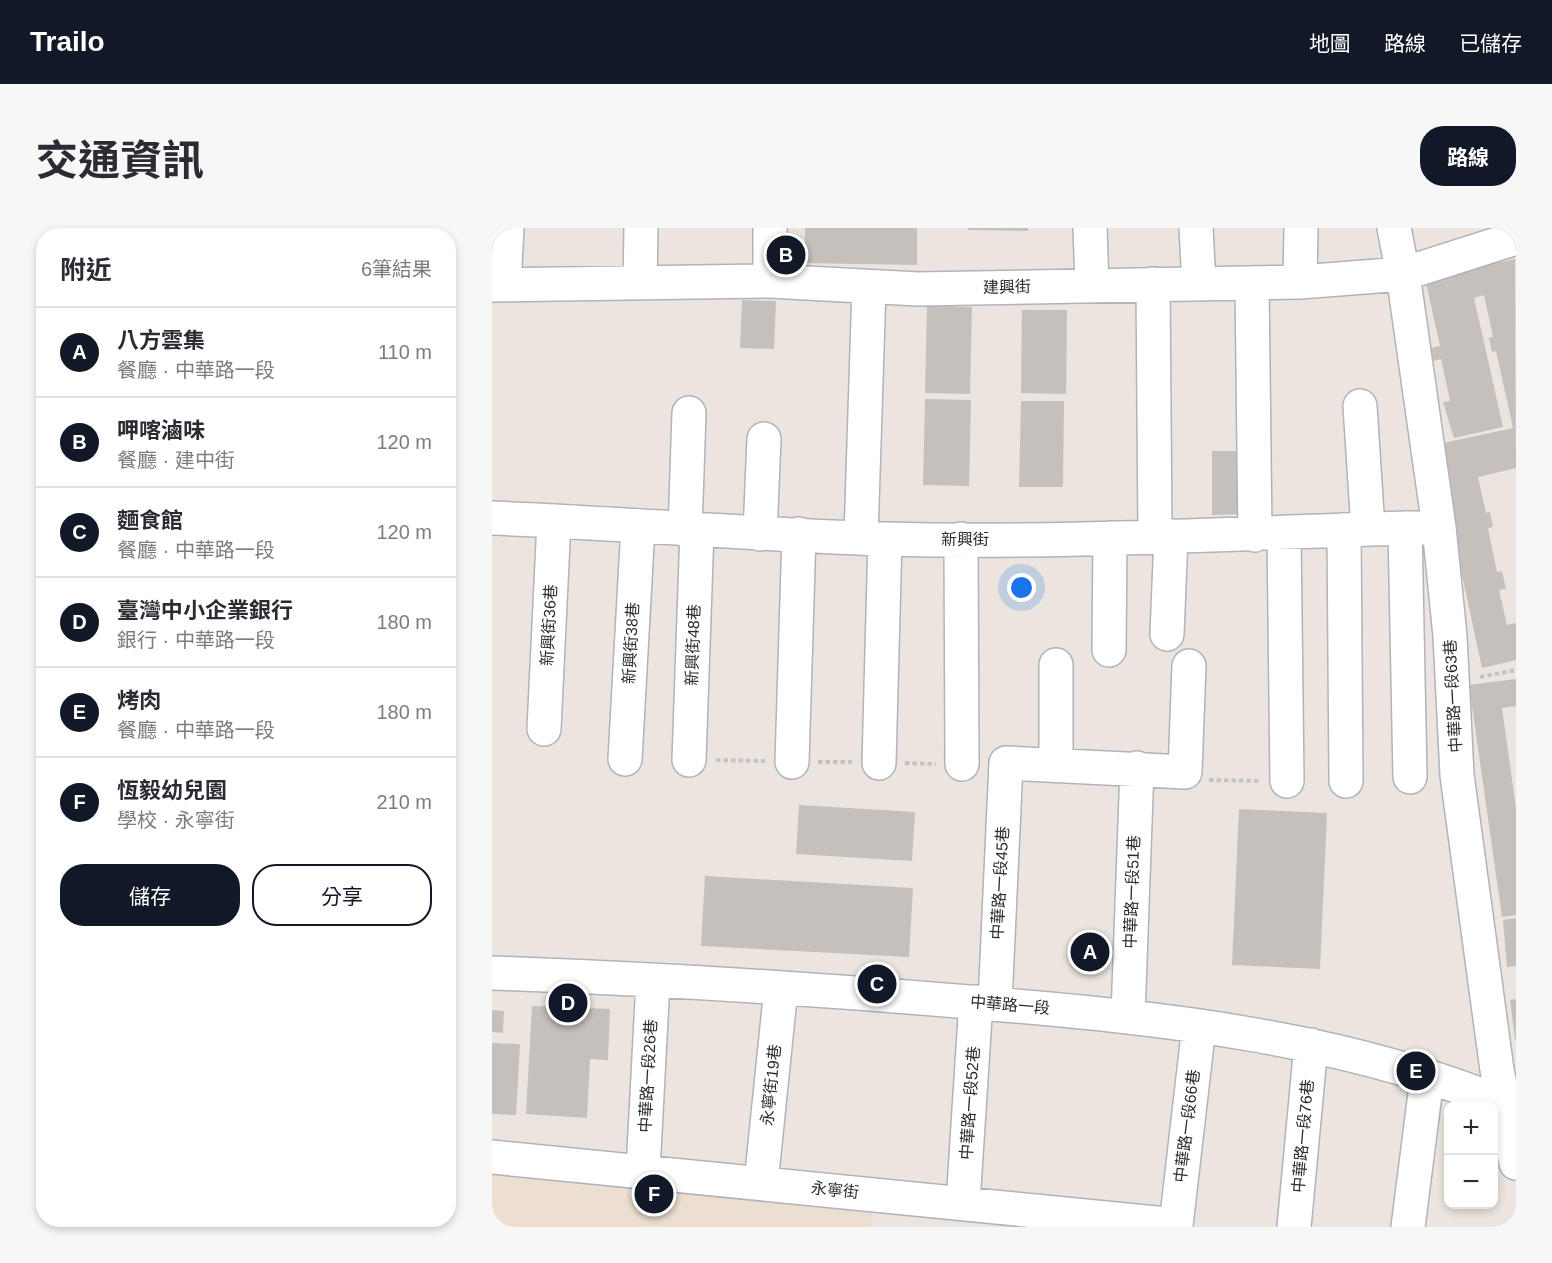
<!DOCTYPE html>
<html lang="zh-TW">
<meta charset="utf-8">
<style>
:root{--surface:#fff;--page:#f7f7f7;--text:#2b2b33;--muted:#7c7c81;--line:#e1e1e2;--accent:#111827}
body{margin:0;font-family:Arial,"Noto Sans TC",sans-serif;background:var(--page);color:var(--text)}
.controls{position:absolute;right:18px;bottom:18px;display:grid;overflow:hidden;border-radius:12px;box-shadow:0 3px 9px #0003}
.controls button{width:54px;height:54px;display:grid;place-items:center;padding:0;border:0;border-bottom:2px solid var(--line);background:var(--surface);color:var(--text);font:30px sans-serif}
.you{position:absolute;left:530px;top:360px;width:21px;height:21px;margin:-15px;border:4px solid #fff;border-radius:50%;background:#1a73e8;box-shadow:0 0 0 9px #1a73e833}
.badge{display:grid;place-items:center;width:39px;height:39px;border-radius:50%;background:var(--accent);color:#fff;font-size:20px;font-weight:700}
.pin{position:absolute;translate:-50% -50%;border:3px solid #fff;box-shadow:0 2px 6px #0006}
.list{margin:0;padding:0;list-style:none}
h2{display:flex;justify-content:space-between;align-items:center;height:78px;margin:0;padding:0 24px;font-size:26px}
h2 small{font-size:20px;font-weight:400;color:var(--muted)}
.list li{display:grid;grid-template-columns:39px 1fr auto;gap:18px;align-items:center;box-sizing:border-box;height:90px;padding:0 24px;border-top:2px solid var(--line)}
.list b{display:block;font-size:22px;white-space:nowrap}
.list p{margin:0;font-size:20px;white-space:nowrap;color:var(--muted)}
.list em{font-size:20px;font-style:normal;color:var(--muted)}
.actions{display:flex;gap:12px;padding:18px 24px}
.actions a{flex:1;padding:14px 0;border:2px solid var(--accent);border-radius:24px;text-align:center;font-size:21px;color:var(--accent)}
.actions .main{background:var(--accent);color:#fff}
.map{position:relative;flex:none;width:1024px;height:999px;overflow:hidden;border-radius:24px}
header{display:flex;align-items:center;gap:36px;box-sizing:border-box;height:84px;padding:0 30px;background:var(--accent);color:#fff}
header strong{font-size:28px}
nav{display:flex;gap:33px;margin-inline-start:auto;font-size:21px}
.intro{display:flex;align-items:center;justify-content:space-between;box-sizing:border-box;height:144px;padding:0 36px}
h1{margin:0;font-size:42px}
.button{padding:15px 27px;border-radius:24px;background:var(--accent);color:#fff;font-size:21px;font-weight:700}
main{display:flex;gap:36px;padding:0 36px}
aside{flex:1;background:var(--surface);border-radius:24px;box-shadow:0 3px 9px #0003}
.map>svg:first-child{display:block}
</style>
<header>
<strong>Trailo</strong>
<nav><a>地圖</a><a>路線</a><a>已儲存</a></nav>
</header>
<div class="intro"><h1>交通資訊</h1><a class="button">路線</a></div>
<main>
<aside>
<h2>附近<small>6筆結果</small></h2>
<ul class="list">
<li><span class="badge">A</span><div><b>八方雲集</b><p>餐廳 · 中華路一段</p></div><em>110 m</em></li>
<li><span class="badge">B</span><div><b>呷喀滷味</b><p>餐廳 · 建中街</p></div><em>120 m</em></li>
<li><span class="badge">C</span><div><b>麵食館</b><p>餐廳 · 中華路一段</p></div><em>120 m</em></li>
<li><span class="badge">D</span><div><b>臺灣中小企業銀行</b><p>銀行 · 中華路一段</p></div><em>180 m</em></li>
<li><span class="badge">E</span><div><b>烤肉</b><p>餐廳 · 中華路一段</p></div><em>180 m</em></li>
<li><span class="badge">F</span><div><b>恆毅幼兒園</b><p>學校 · 永寧街</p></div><em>210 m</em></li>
</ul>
<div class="actions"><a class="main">儲存</a><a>分享</a></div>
</aside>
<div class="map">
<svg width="1024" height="999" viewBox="0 0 1024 999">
<rect width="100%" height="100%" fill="#ece5df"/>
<path fill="#ecdfd1" d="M 0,939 L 381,972 L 378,999 L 0,999 Z"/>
<path fill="#c5c0bb" d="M 313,0 L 425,0 L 425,37 L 313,35 Z
M 476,0 L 536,0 L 536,3 L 476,2 Z
M 1023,31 L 1024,240 L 986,249 L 994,285 L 998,284 L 1001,299 L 996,300 L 1005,344 L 1010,343 L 1014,361 L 1007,362 L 1015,397 L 1024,395 L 1024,432 L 990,440 L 942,217 L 1021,200 L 1004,123 L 1000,124 L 997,110 L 1001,109 L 992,67 L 982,70 L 1011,199 L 962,210 L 951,174 L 958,173 L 949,131 L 942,133 L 939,120 L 948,118 L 934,55 L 951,51 L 950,47 Z
M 250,72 L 284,73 L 282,121 L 248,120 Z
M 435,78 L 480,79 L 478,166 L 433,165 Z
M 530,82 L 575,82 L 574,166 L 529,165 Z
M 433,171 L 479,172 L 477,258 L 431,257 Z
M 529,173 L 572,173 L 571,259 L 527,259 Z
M 720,223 L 753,223 L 754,286 L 720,287 Z
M 1024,451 L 1024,478 L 1010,480 L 1024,580 L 1024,687 L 1010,689 L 977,457 Z
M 307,577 L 423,584 L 420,633 L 304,626 Z
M 747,581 L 835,585 L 828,741 L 740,737 Z
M 213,648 L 421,660 L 417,729 L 209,718 Z
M 1024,690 L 1024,738 L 1015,739 L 1011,692 Z
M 1024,771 L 1024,812 L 1023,812 L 1018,772 Z
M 40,778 L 118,781 L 116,832 L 98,831 L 95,890 L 34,886 Z
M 0,782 L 12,783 L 11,805 L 0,804 Z
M 0,815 L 28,816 L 24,887 L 0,886 Z"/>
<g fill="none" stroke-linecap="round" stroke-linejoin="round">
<g stroke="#b0b3bb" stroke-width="36">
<path id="minor" d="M 278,0 L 278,53
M 598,0 L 600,57
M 704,0 L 707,55
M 902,0 L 911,46 L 947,299 L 958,408 L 965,547 L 1005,842 L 1024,935
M 808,54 L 809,0
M 148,55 L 149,0
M 760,55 L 763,307
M 661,56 L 663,309
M 0,57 L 278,53 L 426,61 L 808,54 L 911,46 L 1024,10
M 12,57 L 15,0
M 868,178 L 876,301
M 0,290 C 132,295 263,307 395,311 C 579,316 763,304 947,299
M 913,300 L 918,549
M 193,302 L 197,185
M 852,302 L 854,553
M 792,305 L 795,553
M 268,306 L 272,211
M 369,309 L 377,59
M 469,311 L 470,536
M 675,406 L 679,308
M 617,422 L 618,310
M 52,501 L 62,293
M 133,531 L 146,298
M 197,532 L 205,302
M 300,534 L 307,306
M 387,535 L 393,311
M 564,537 L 564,437
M 0,745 C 163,751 327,761 489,775 C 670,790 856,809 1024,881
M 503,775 L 514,535 L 693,544 L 697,438
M 636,788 L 645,540
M 0,929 L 684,997 L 683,999
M 151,943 L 161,753
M 269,955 L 289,760
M 471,975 L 484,774
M 684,997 L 707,798
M 802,999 L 819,817
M 916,999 L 935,850"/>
</g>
<path stroke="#c4c4c4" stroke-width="4" stroke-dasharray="4.5 3" stroke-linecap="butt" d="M 988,449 L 1024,442
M 224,532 L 273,533
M 326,534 L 360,534
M 413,535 L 444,536
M 717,552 L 769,553"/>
<use href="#minor" stroke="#fff" stroke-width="33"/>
</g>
<g text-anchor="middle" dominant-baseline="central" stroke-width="5" stroke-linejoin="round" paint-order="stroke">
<g font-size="16" fill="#2c2c2c" stroke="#fff">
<text transform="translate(515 59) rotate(-1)">建興街</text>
<text x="473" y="311">新興街</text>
<text transform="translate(57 397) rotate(-87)">新興街36巷</text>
<text transform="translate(139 415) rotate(-87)">新興街38巷</text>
<text transform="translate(201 417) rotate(-88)">新興街48巷</text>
<text transform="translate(961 468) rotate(-93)">中華路一段63巷</text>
<text transform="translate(508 655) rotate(-87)">中華路一段45巷</text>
<text transform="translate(640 664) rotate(-88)">中華路一段51巷</text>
<text transform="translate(518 777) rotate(5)">中華路一段</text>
<text transform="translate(156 848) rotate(-87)">中華路一段26巷</text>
<text transform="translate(279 857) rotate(-84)">永寧街19巷</text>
<text transform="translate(478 875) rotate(-86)">中華路一段52巷</text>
<text transform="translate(695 898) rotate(-83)">中華路一段66巷</text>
<text transform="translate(811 908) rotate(-85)">中華路一段76巷</text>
<text transform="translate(343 962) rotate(6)">永寧街</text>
</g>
</g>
</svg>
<div class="controls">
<button>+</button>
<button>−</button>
</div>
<div class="you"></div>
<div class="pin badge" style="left:598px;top:724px">A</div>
<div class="pin badge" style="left:294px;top:27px">B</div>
<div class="pin badge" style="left:385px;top:756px">C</div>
<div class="pin badge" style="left:76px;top:775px">D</div>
<div class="pin badge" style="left:924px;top:843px">E</div>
<div class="pin badge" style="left:162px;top:966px">F</div>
</div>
</main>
